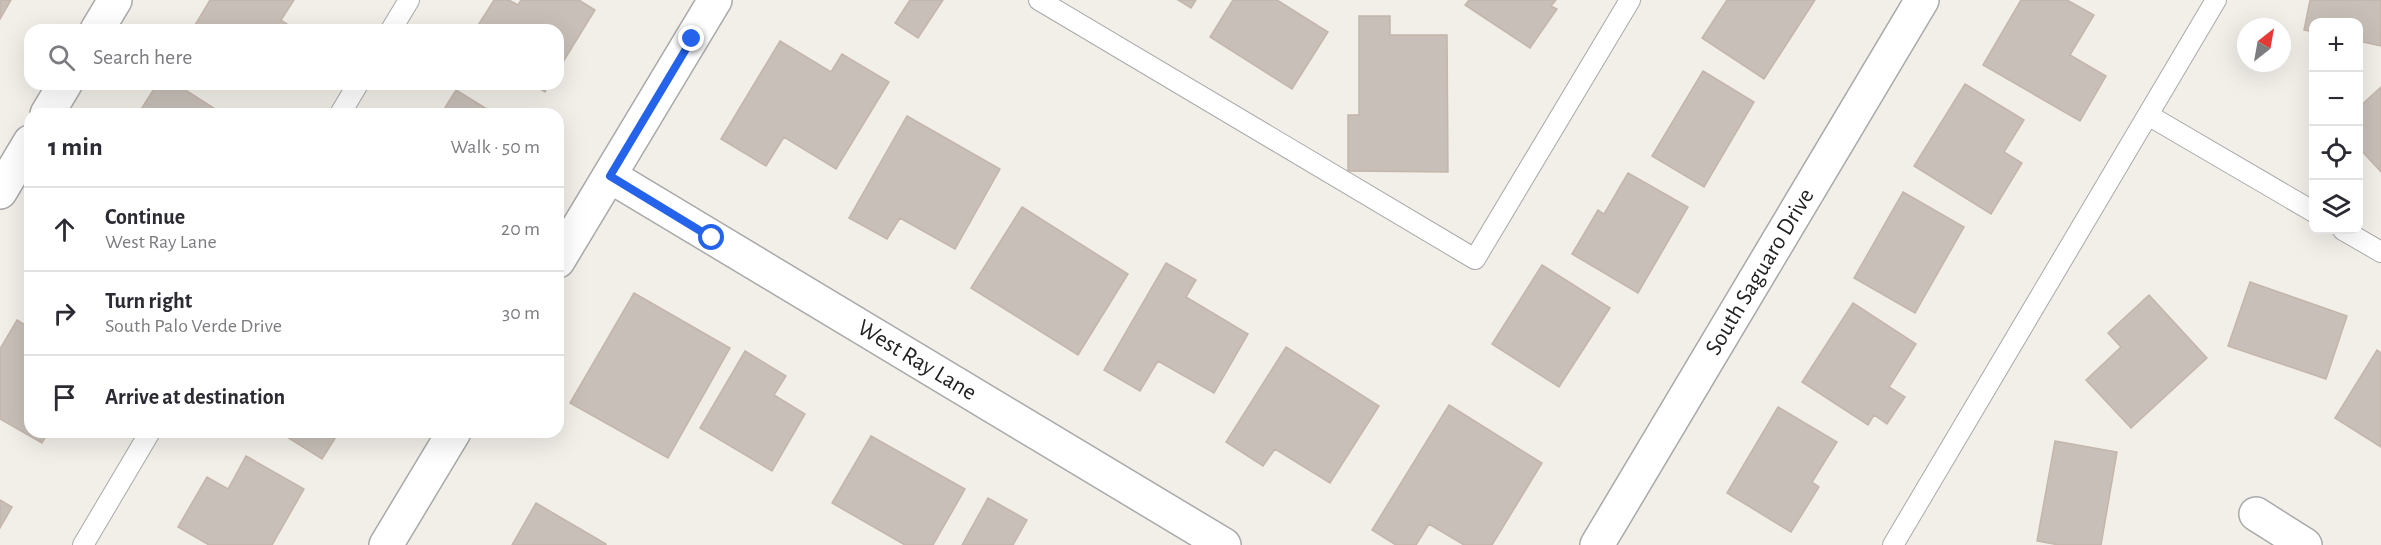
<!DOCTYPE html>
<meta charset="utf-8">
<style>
:root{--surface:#fff;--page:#f2f2f3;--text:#2b2b33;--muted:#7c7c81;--line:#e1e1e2}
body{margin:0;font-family:"Alegreya Sans",sans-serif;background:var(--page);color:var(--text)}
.controls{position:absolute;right:18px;top:18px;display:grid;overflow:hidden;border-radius:12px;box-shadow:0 6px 24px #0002}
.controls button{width:54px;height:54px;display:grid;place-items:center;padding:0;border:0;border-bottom:2px solid var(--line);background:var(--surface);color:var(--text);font:30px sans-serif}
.compass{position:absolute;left:2237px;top:18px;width:54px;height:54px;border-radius:50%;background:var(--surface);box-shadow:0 6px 24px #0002;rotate:31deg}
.stop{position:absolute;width:18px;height:18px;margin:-14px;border:4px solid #2563eb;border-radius:50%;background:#fff}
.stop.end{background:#2563eb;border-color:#fff;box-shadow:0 2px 6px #0008}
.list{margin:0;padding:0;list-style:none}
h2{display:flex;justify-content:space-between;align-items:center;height:78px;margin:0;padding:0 24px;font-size:26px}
h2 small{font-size:20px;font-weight:400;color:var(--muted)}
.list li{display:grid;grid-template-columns:39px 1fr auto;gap:18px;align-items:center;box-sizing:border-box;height:84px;padding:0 24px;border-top:2px solid var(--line)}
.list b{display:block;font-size:22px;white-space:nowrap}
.list p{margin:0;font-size:20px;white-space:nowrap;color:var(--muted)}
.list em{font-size:20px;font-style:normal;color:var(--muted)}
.icon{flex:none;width:33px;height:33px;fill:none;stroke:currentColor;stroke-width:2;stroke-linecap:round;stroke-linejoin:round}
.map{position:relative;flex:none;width:2381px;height:545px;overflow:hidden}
.search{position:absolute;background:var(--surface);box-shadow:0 6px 24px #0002;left:24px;top:24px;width:540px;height:66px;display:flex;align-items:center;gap:15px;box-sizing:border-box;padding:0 21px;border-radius:18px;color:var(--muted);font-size:22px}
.panel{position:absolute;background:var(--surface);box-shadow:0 6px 24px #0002;left:24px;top:108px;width:540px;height:330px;border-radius:18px}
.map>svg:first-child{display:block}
</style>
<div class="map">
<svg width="2381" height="545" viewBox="0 0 2381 545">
<rect width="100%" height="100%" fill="#f2efe9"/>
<path fill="#c7bfb8" stroke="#c4b6ab" stroke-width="1.5" d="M 0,0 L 11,0 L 0,19 Z
M 210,0 L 294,0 L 281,20 L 293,28 L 292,30 L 192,30 Z
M 494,0 L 509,0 L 518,5 L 521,0 L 579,0 L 595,10 L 558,70 L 558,30 L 475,30 Z
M 910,0 L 943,0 L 918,38 L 895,23 Z
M 1178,0 L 1196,0 L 1191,8 Z
M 1233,0 L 1277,0 L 1328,32 L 1292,89 L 1210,37 Z
M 1469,0 L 1556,0 L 1551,6 L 1557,9 L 1530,48 L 1465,5 Z
M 1727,0 L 1815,0 L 1764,79 L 1702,38 Z
M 2021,0 L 2067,0 L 2094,15 L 2070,55 L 2106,76 L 2080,121 L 1983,65 Z
M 2310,0 L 2381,0 L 2381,46 L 2358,41 L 2358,22 L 2314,22 L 2314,32 L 2304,30 Z
M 1359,16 L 1390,16 L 1390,35 L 1447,35 L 1448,172 L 1348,171 L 1348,115 L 1359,115 Z
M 780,41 L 831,72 L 842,54 L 889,82 L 836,169 L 784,137 L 766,166 L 721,139 Z
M 1703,71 L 1754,102 L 1704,187 L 1652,156 Z
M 157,84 L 176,84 L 223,114 L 138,114 Z
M 532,84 L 549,84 L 545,92 Z
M 1965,84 L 2024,120 L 2004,152 L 2022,163 L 1991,214 L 1914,166 Z
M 2381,87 L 2381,172 L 2358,147 L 2358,108 Z
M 456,90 L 495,114 L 441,114 Z
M 907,116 L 1000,169 L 955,249 L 900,218 L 887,239 L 849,218 Z
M 1628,173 L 1688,207 L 1638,293 L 1572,254 L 1598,210 L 1604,214 Z
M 1903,192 L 1964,227 L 1915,313 L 1854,278 Z
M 1022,207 L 1128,274 L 1078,355 L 971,288 Z
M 1166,263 L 1196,280 L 1186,297 L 1248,334 L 1214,393 L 1158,361 L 1140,391 L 1104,370 Z
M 1542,265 L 1610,308 L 1559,387 L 1492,344 Z
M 2250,282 L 2347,316 L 2326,379 L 2228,346 Z
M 634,293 L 730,348 L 668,458 L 570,403 Z
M 2149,295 L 2207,358 L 2131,428 L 2086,380 L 2121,347 L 2108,333 Z
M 1853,303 L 1916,344 L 1889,387 L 1905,397 L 1887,424 L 1874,415 L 1868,425 L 1802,382 Z
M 17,320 L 30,328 L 30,432 L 48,432 L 42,443 L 0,419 L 0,349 Z
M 1286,347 L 1379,406 L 1330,483 L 1275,449 L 1263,466 L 1226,442 Z
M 2377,350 L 2381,353 L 2381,447 L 2335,418 Z
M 745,351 L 786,376 L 774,395 L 805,414 L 772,471 L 700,428 Z
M 1449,405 L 1542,463 L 1492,545 L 1464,545 L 1429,524 L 1416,545 L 1396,545 L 1372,530 Z
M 1778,407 L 1837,442 L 1812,482 L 1819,487 L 1791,532 L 1727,493 Z
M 279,432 L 339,432 L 322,459 Z
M 871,436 L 965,489 L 933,545 L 905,545 L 832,503 Z
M 2055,441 L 2117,452 L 2101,545 L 2059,545 L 2037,541 Z
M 246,456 L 304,489 L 272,545 L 209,545 L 178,527 L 207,477 L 228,489 Z
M 988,498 L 1027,520 L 1013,545 L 962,545 Z
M 0,500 L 12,507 L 0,528 Z
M 536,503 L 606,544 L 606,545 L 512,545 Z"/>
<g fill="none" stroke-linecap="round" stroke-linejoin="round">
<g stroke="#a9a9a9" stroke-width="22">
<path id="service" d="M 1039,0 L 1475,259 L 1630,0
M 391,30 L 409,0
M 340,114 L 358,84
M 2148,115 L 2314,212
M 2343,230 L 2381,252
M 83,545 L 150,432
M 1893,545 L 2216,0"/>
</g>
<g stroke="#a9a9a9" stroke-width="36">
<g id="minor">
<path d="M 97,30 L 115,0"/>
<path d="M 47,114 L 65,84"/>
<path id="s1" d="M 610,176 L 1224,545"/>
<path d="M 0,192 L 30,142"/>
<path d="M 558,261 L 715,0"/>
<path d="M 2256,514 L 2305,545"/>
<path d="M 386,545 L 454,432"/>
<path id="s2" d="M 1597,545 L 1922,0"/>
</g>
</g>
<use href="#service" stroke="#fff" stroke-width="20"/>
<use href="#minor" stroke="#fff" stroke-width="33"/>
</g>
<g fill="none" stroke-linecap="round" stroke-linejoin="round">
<path stroke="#2563eb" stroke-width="8" d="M 692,39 L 610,176 L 712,238"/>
</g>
<g text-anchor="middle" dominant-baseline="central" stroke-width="6" stroke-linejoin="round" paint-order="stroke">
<g font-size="24" fill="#222" stroke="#fff">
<text stroke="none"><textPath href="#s2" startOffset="318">South Saguaro Drive</textPath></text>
<text stroke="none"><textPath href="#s1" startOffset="358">West Ray Lane</textPath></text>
</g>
</g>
</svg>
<div class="controls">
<button>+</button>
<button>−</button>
<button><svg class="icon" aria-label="locate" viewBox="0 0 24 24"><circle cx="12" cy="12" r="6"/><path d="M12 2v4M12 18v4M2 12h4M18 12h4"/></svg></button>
<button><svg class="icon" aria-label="layers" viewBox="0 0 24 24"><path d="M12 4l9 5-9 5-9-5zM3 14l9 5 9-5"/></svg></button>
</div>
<svg class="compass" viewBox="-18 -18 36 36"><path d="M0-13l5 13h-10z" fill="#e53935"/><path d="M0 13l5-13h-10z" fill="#7c7c81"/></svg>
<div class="stop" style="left:712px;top:238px"></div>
<div class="stop end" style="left:692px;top:39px"></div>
<div class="search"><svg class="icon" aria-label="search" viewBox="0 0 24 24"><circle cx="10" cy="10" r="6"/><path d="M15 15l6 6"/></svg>Search here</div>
<section class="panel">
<h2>1 min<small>Walk · 50 m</small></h2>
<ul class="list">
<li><svg class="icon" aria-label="ahead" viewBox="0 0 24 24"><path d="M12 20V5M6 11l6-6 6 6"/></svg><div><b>Continue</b><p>West Ray Lane</p></div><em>20 m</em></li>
<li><svg class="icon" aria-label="right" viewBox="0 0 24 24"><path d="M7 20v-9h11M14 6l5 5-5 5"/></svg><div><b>Turn right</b><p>South Palo Verde Drive</p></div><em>30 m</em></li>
<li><svg class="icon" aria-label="arrive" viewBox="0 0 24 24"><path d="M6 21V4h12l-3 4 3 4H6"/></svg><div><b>Arrive at destination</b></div></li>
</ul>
</section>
</div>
